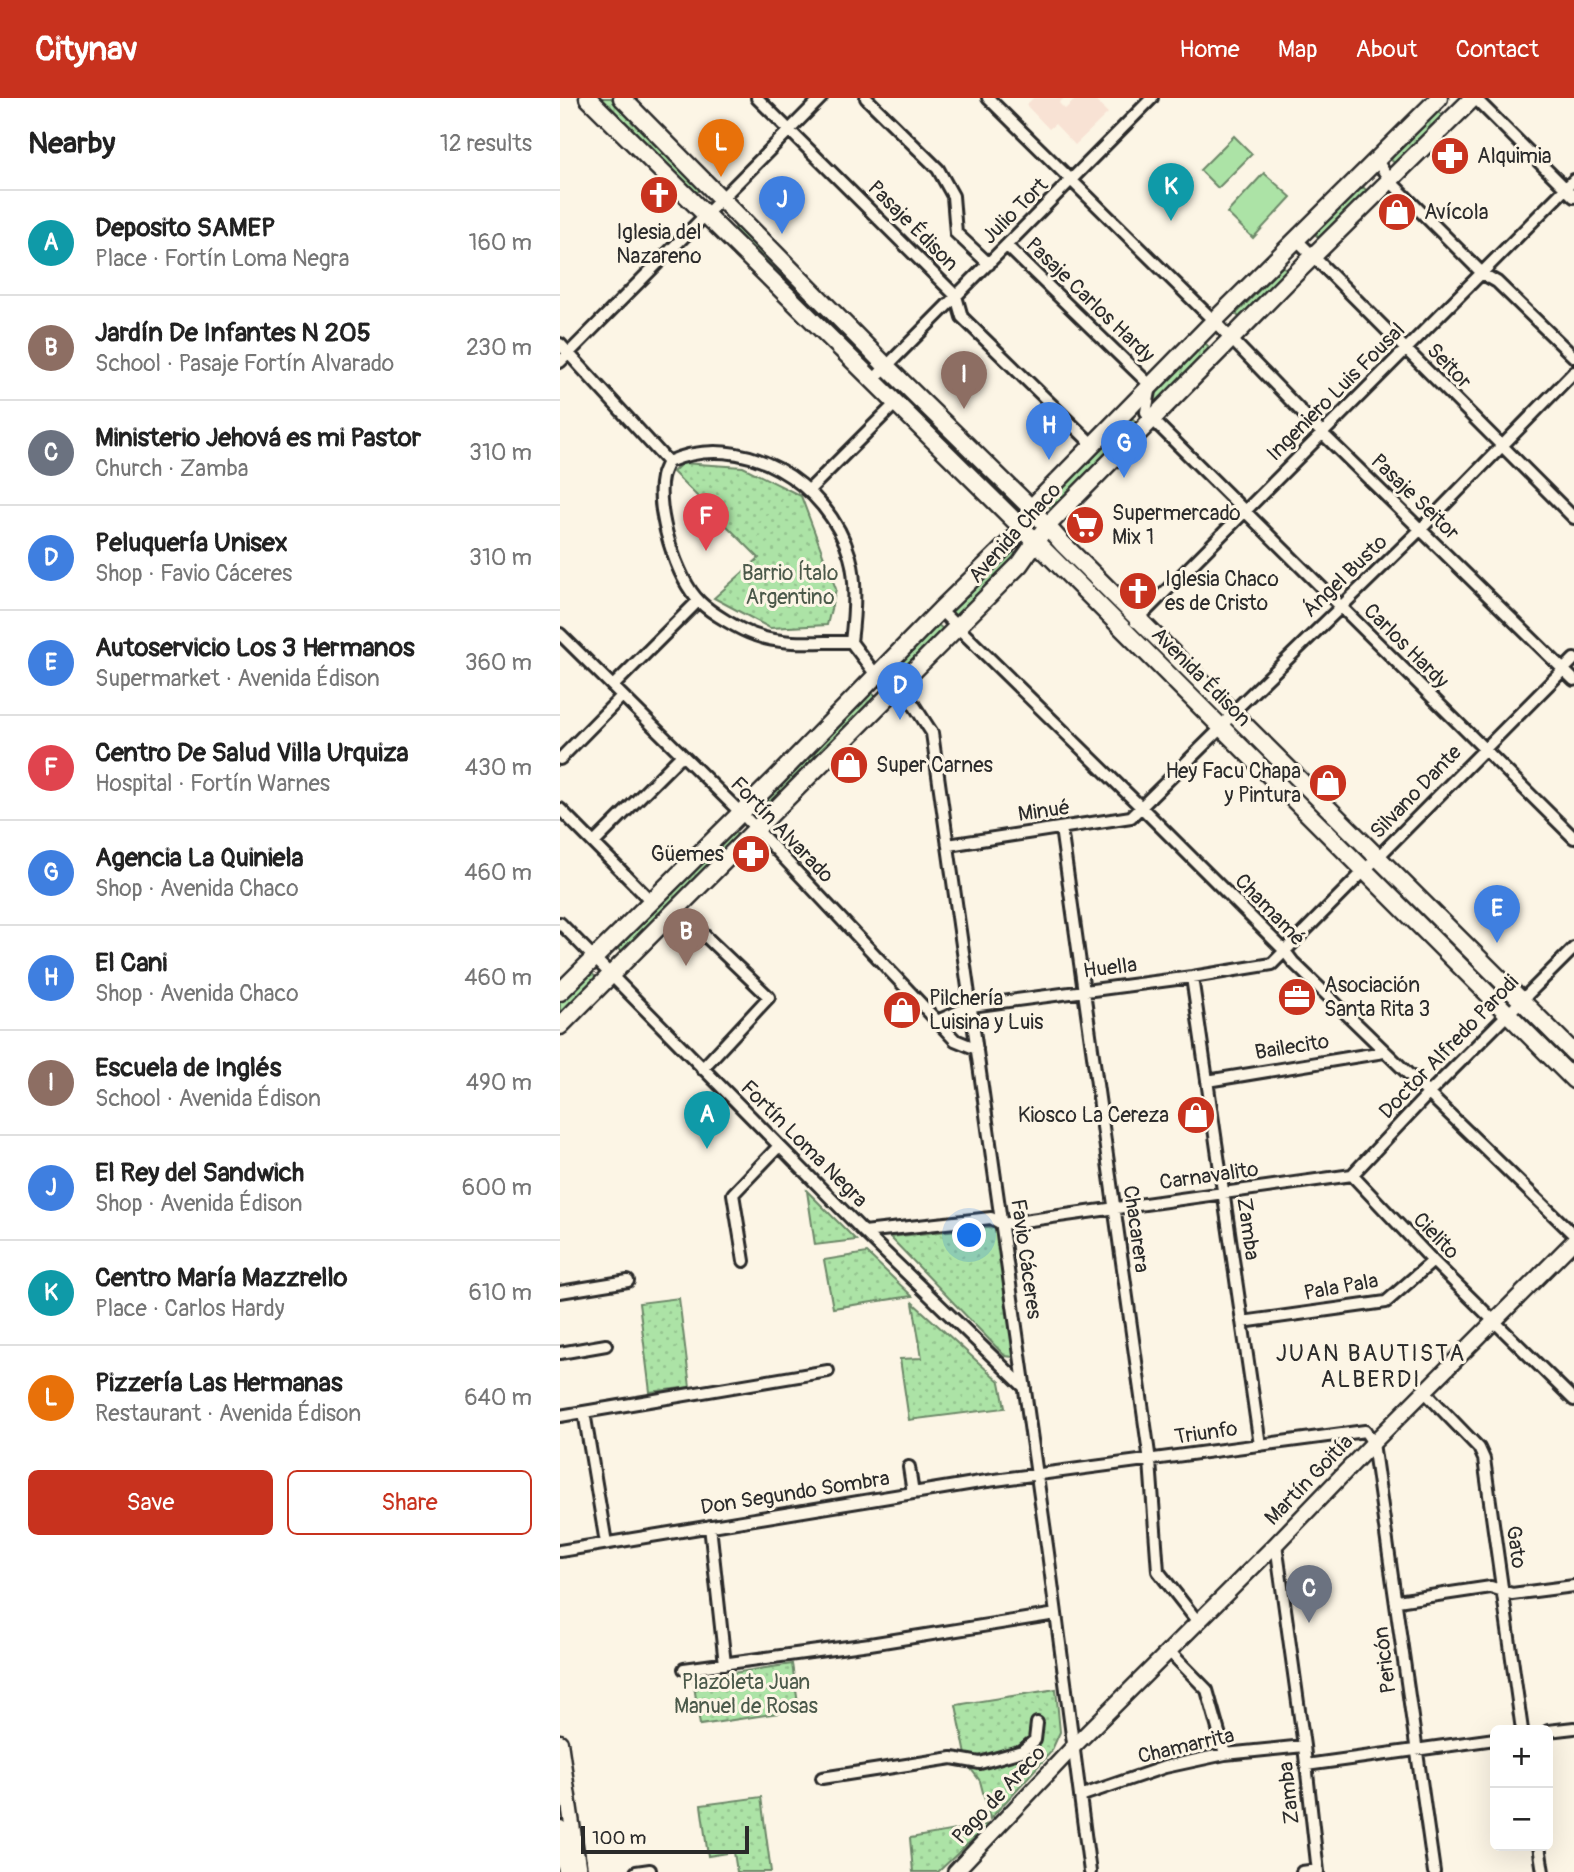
<!DOCTYPE html>
<meta charset="utf-8">
<style>
:root{--surface:#fff;--page:#f6f6f6;--text:#222;--muted:#767676;--line:#e0e0e0;--accent:#c8321e}
body{margin:0;font-family:Pangolin,sans-serif;background:var(--page);color:var(--text)}
.controls{position:absolute;right:21px;bottom:21px;display:grid;overflow:hidden;border-radius:10px;box-shadow:0 7px 28px #0002}
.controls button{width:63px;height:63px;display:grid;place-items:center;padding:0;border:0;border-bottom:2px solid var(--line);background:var(--surface);color:var(--text);font:35px sans-serif}
.scale{position:absolute;left:21px;bottom:18px;width:168px;box-sizing:border-box;padding-left:7px;border:4px solid #2b2b2b;border-top:0;font-size:19px;line-height:24px;white-space:nowrap;color:#2b2b2b;-webkit-text-stroke:5px #fcf5e5;paint-order:stroke}
.you{position:absolute;left:410px;top:1138px;width:24px;height:24px;margin:-18px;border:5px solid #fff;border-radius:50%;background:#1a73e8;box-shadow:0 0 0 10px #1a73e833}
.badge{display:grid;place-items:center;width:46px;height:46px;border-radius:50%;background:var(--accent);color:#fff;font-size:23px;font-weight:700}
.pin{position:absolute;translate:-50% -58px;filter:drop-shadow(0 2px 4px #0008)}
.pin::after{content:'';position:absolute;top:37px;width:24px;height:21px;background:inherit;clip-path:polygon(0 0,100% 0,50% 100%)}
.list{margin:0;padding:0;list-style:none}
h2{display:flex;justify-content:space-between;align-items:center;height:91px;margin:0;padding:0 28px;font-size:30px}
h2 small{font-size:23px;font-weight:400;color:var(--muted)}
.list li{display:grid;grid-template-columns:46px 1fr auto;gap:21px;align-items:center;box-sizing:border-box;height:105px;padding:0 28px;border-top:2px solid var(--line)}
.list b{display:block;font-size:26px;white-space:nowrap}
.list p{margin:0;font-size:23px;white-space:nowrap;color:var(--muted)}
.list em{font-size:23px;font-style:normal;color:var(--muted)}
.actions{display:flex;gap:14px;padding:21px 28px}
.actions a{flex:1;padding:16px 0;border:2px solid var(--accent);border-radius:10px;text-align:center;font-size:24px;color:var(--accent)}
.actions .main{background:var(--accent);color:#fff}
.map{position:relative;flex:none;width:1014px;height:1774px;overflow:hidden}
header{display:flex;align-items:center;gap:42px;box-sizing:border-box;height:98px;padding:0 35px;background:var(--accent);color:#fff}
header strong{font-size:33px}
nav{display:flex;gap:38px;margin-inline-start:auto;font-size:24px}
main{display:flex}
aside{flex:1;background:var(--surface)}
.map>svg:first-child{display:block}
</style>
<header>
<strong>Citynav</strong>
<nav><a>Home</a><a>Map</a><a>About</a><a>Contact</a></nav>
</header>
<main>
<aside>
<h2>Nearby<small>12 results</small></h2>
<ul class="list">
<li><span class="badge" style="background:#0f9aa8">A</span><div><b>Deposito SAMEP</b><p>Place · Fortín Loma Negra</p></div><em>160 m</em></li>
<li><span class="badge" style="background:#8d6e63">B</span><div><b>Jardín De Infantes N 205</b><p>School · Pasaje Fortín Alvarado</p></div><em>230 m</em></li>
<li><span class="badge" style="background:#6b7280">C</span><div><b>Ministerio Jehová es mi Pastor</b><p>Church · Zamba</p></div><em>310 m</em></li>
<li><span class="badge" style="background:#3f7fe0">D</span><div><b>Peluquería Unisex</b><p>Shop · Favio Cáceres</p></div><em>310 m</em></li>
<li><span class="badge" style="background:#3f7fe0">E</span><div><b>Autoservicio Los 3 Hermanos</b><p>Supermarket · Avenida Édison</p></div><em>360 m</em></li>
<li><span class="badge" style="background:#e0444e">F</span><div><b>Centro De Salud Villa Urquiza</b><p>Hospital · Fortín Warnes</p></div><em>430 m</em></li>
<li><span class="badge" style="background:#3f7fe0">G</span><div><b>Agencia La Quiniela</b><p>Shop · Avenida Chaco</p></div><em>460 m</em></li>
<li><span class="badge" style="background:#3f7fe0">H</span><div><b>El Cani</b><p>Shop · Avenida Chaco</p></div><em>460 m</em></li>
<li><span class="badge" style="background:#8d6e63">I</span><div><b>Escuela de Inglés</b><p>School · Avenida Édison</p></div><em>490 m</em></li>
<li><span class="badge" style="background:#3f7fe0">J</span><div><b>El Rey del Sandwich</b><p>Shop · Avenida Édison</p></div><em>600 m</em></li>
<li><span class="badge" style="background:#0f9aa8">K</span><div><b>Centro María Mazzrello</b><p>Place · Carlos Hardy</p></div><em>610 m</em></li>
<li><span class="badge" style="background:#e8710a">L</span><div><b>Pizzería Las Hermanas</b><p>Restaurant · Avenida Édison</p></div><em>640 m</em></li>
</ul>
<div class="actions"><a class="main">Save</a><a>Share</a></div>
</aside>
<div class="map">
<svg width="1014" height="1774" viewBox="0 0 1014 1774">
<defs>
<pattern id="grass-tufts" width="24" height="20" patternUnits="userSpaceOnUse" patternTransform="scale(1.75)"><rect width="24" height="20" fill="#ace3a6"/><path d="M3 7l-1-3M5 7V3M7 7l1-3M15 17l-1-3M17 17v-4M19 17l1-3" fill="none" stroke="#94c38f"/></pattern>
<pattern id="park-dots" width="8" height="8" patternUnits="userSpaceOnUse" patternTransform="scale(1.75)"><rect width="8" height="8" fill="#ace3a6"/><path d="M2 2h.1M6 6h.1" fill="none" stroke="#94c38f" stroke-width="1.8" stroke-linecap="round"/></pattern>
</defs>
<rect width="100%" height="100%" fill="#fcf5e5"/>
<filter id="ink" filterUnits="userSpaceOnUse"><feTurbulence type="fractalNoise" baseFrequency=".0143" numOctaves="2"/><feDisplacementMap in="SourceGraphic" scale="14" xChannelSelector="R" yChannelSelector="G"/><feConvolveMatrix kernelMatrix="1 2 1 2 8 2 1 2 1" color-interpolation-filters="sRGB"/></filter>
<g filter="url(#ink)">
<path fill="#f8e2d4" d="M 473,0 L 504,0 L 499,5 L 505,11 L 517,0 L 533,0 L 548,15 L 515,47 L 495,26 L 489,31 L 466,7 Z"/>
<path fill="url(#grass-tufts)" stroke="#6c8768" stroke-width="2" d="M 38,0 L 51,0 L 141,91 L 134,97 Z
M 877,13 L 885,20 L 838,68 L 830,61 Z
M 800,86 L 807,93 L 760,141 L 752,133 Z
M 178,127 L 310,258 L 304,264 L 171,134 Z
M 723,168 L 730,176 L 683,223 L 676,216 Z
M 643,243 L 650,250 L 599,306 L 591,298 Z
M 360,307 L 454,401 L 448,407 L 354,314 Z
M 572,320 L 579,328 L 494,413 L 486,406 Z
M 452,452 L 459,460 L 397,521 L 390,513 Z
M 376,525 L 384,532 L 337,581 L 329,573 Z
M 311,594 L 318,601 L 201,717 L 194,710 Z
M 682,635 L 801,751 L 796,756 L 678,639 Z
M 172,731 L 179,739 L 62,855 L 55,847 Z
M 827,777 L 945,894 L 940,898 L 822,782 Z
M 30,874 L 38,881 L 0,918 L 0,903 Z"/>
<path fill="url(#park-dots)" stroke="#6c8768" stroke-width="2" d="M 122,365 L 183,369 L 241,398 L 276,491 L 267,527 L 210,530 L 154,500 L 199,460 L 113,374 Z
M 247,1093 L 296,1142 L 255,1147 Z
M 437,1128 L 454,1259 L 445,1258 L 330,1139 Z
M 307,1155 L 352,1198 L 273,1210 L 264,1162 Z
M 119,1200 L 130,1289 L 90,1294 L 79,1205 Z
M 353,1205 L 440,1284 L 445,1310 L 349,1322 L 340,1261 L 362,1260 Z
M 232,1566 L 239,1612 L 140,1627 L 133,1581 Z
M 496,1591 L 500,1634 L 491,1654 L 430,1721 L 420,1683 L 408,1667 L 396,1607 Z
M 201,1699 L 211,1774 L 177,1774 L 174,1754 L 148,1758 L 141,1707 Z
M 429,1726 L 378,1774 L 353,1774 L 350,1740 Z"/>
<path fill="#ace3a6" stroke="#6c8768" stroke-width="2" d="M 674,38 L 692,56 L 658,90 L 640,72 Z
M 704,75 L 731,99 L 693,140 L 667,115 Z"/>
<g fill="none" stroke-linecap="round" stroke-linejoin="round">
<g stroke="#2b2b2b" stroke-width="16">
<path id="minor" d="M 197,0 L 396,198 L 402,219 L 533,347
M 306,0 L 378,71 L 393,98 L 396,135 L 429,166
M 428,0 L 654,223 L 762,335 L 1014,582
M 915,0 L 1014,99
M 816,61 L 830,83 L 923,176 L 937,184 L 1014,259
M 737,142 L 1014,420
M 447,148 L 591,288 L 586,314 L 592,321 L 1014,740
M 0,246 L 108,364
M 0,264 L 261,0
M 313,282 L 592,0
M 250,391 L 335,306
M 380,512 L 582,710 L 724,852 L 733,864 L 1014,1137
M 575,524 L 1014,82
M 0,536 L 187,721 L 395,942 L 417,951
M 291,544 C 260,543 224,548 195,537 C 180,532 151,515 140,504 C 116,481 95,411 102,379 C 103,374 106,368 108,364 C 182,331 268,384 290,459 C 297,482 294,520 291,544 L 316,577 L 350,601 L 372,635 L 488,1455 L 530,1774
M 53,588 L 138,503
M 0,661 L 62,598
M 0,711 L 92,804
M 501,730 L 590,1363 L 598,1473 L 638,1524
M 34,745 L 122,657
M 388,747 L 571,719 L 661,630 L 673,614 L 861,431 L 1014,274
M 117,811 L 209,899 L 142,971
M 0,825 L 304,1134 L 465,1290
M 632,879 L 700,1347
M 377,923 L 411,908 L 632,879 L 712,866 L 1014,561
M 647,983 L 824,954
M 792,1077 L 869,995 L 1014,850
M 792,1077 L 873,1163 L 1014,1302
M 304,1134 L 431,1120 L 442,1126 L 792,1077
M 184,1163 L 173,1096 L 219,1048
M 0,1194 L 68,1183
M 682,1224 L 826,1204 L 873,1163
M 0,1255 L 46,1247
M 865,1294 L 919,1350 L 924,1361 L 962,1632
M 24,1314 L 46,1445
M 0,1318 L 268,1273
M 349,1369 L 353,1395
M 150,1428 L 165,1566
M 716,1446 L 744,1648 L 758,1774
M 0,1453 L 420,1384 L 805,1333 L 813,1345 L 874,1774
M 837,1503 L 931,1489 L 952,1496 L 1014,1488
M 609,1553 L 647,1592 L 665,1656
M 124,1571 L 310,1546 L 496,1516
M 988,1633 L 1014,1630
M 746,1667 L 935,1641
M 262,1680 L 392,1660 L 420,1665 L 462,1653 L 475,1642 L 477,1625
M 520,1698 L 605,1669 L 665,1656 L 744,1648
M 979,1748 L 983,1774
M 76,1774 L 90,1772
M 742,1774 L 757,1772"/>
</g>
<g stroke="#2b2b2b" stroke-width="19">
<path id="tertiary" d="M 0,1644 L 19,1774
M 0,1730 L 6,1774
M 395,1774 L 514,1648 L 716,1446 L 813,1345 L 1014,1143"/>
</g>
<g stroke="#2b2b2b" stroke-width="21">
<path id="secondary" d="M 28,0 L 463,431 L 1014,982
M 62,0 L 327,269 L 471,410 L 502,445 L 1014,955
M 0,894 L 217,679 L 380,512 L 463,431 L 471,410 L 654,223 L 879,0
M 0,928 L 460,466 L 486,429 L 733,178 L 913,0"/>
</g>
<use href="#minor" stroke="#fcf5e5" stroke-width="10"/>
<use href="#tertiary" stroke="#fcf5e5" stroke-width="14"/>
<use href="#secondary" stroke="#fcf5e5" stroke-width="16"/>
</g>
</g>
<defs>
<g id="pharmacy-disc" transform="scale(2.0125)"><circle r="9.5" fill="#c8321e" stroke="#fcf5e5"/><path d="M-2-6h4v4h4v4h-4v4h-4v-4h-4v-4h4Z" fill="#fff"/></g>
<g id="church-disc" transform="scale(2.0125)"><circle r="9.5" fill="#c8321e" stroke="#fcf5e5"/><path d="M-1.2-6h2.4v3.5h3.3v2.4h-3.3V6h-2.4V-.1h-3.3v-2.4h3.3Z" fill="#fff"/></g>
<g id="shop-disc" transform="scale(2.0125)"><circle r="9.5" fill="#c8321e" stroke="#fcf5e5"/><path d="M-5-2.5h2.3a2.7 3.5 0 0 1 5.4 0H5L5.5 6h-11ZM-1.5-2.5h3a1.5 2.3 0 0 0-3 0Z" fill="#fff"/></g>
<g id="supermarket-disc" transform="scale(2.0125)"><circle r="9.5" fill="#c8321e" stroke="#fcf5e5"/><path d="M-6-5.5h2.5l.6 2H6L4.5 2H-2.5L-4.4-4H-6ZM-1.5 3.2a1.3 1.3 0 1 0 .1 0ZM3 3.2a1.3 1.3 0 1 0 .1 0Z" fill="#fff"/></g>
<g id="office-disc" transform="scale(2.0125)"><circle r="9.5" fill="#c8321e" stroke="#fcf5e5"/><path d="M-6-3h4V-5.5h4V-3h4V5H-6ZM-1-4.5V-3h2v-1.5ZM-6 0V1H6V0Z" fill="#fff"/></g>
</defs>
<g fill-rule="evenodd">
<use href="#pharmacy-disc" x="890" y="58"/>
<use href="#church-disc" x="99" y="97"/>
<use href="#shop-disc" x="837" y="114"/>
<use href="#supermarket-disc" x="525" y="427"/>
<use href="#church-disc" x="578" y="493"/>
<use href="#shop-disc" x="289" y="667"/>
<use href="#shop-disc" x="768" y="685"/>
<use href="#pharmacy-disc" x="191" y="756"/>
<use href="#office-disc" x="737" y="899"/>
<use href="#shop-disc" x="342" y="912"/>
<use href="#shop-disc" x="636" y="1017"/>
</g>
<g text-anchor="middle" dominant-baseline="central" stroke-width="6" stroke-linejoin="round" paint-order="stroke">
<g font-size="21" fill="#2b2b2b" stroke="#fcf5e5" text-anchor="start">
<text x="917" y="58">Alquimia</text>
<text x="864" y="114">Avícola</text>
<text x="99" y="134" text-anchor="middle">Iglesia del<tspan x="99" dy="24">Nazareno</tspan></text>
<text x="552" y="415">Supermercado<tspan x="552" dy="24">Mix 1</tspan></text>
<text x="605" y="481">Iglesia Chaco<tspan x="605" dy="24">es de Cristo</tspan></text>
<text x="316" y="667">Super Carnes</text>
<text x="741" y="673" text-anchor="end">Hey Facu Chapa<tspan x="741" dy="24">y Pintura</tspan></text>
<text x="164" y="756" text-anchor="end">Güemes</text>
<text x="764" y="887">Asociación<tspan x="764" dy="24">Santa Rita 3</tspan></text>
<text x="369" y="900">Pilchería<tspan x="369" dy="24">Luisina y Luis</tspan></text>
<text x="609" y="1017" text-anchor="end">Kiosco La Cereza</text>
</g>
<g font-size="21" fill="#2b2b2b" stroke="#fcf5e5">
<text transform="translate(455 113) rotate(-45)">Julio Tort</text>
<text transform="translate(353 128) rotate(45)">Pasaje Édison</text>
<text transform="translate(530 202) rotate(44)">Pasaje Carlos Hardy</text>
<text transform="translate(889 268) rotate(46)">Seitor</text>
<text transform="translate(776 294) rotate(-45)">Ingeniero Luis Fousal</text>
<text transform="translate(855 399) rotate(44)">Pasaje Seitor</text>
<text transform="translate(455 435) rotate(-48)">Avenida Chaco</text>
<text transform="translate(785 478) rotate(-44)">Ángel Busto</text>
<text transform="translate(846 548) rotate(45)">Carlos Hardy</text>
<text transform="translate(641 579) rotate(45)">Avenida Édison</text>
<text transform="translate(856 694) rotate(-46)">Silvano Dante</text>
<text transform="translate(484 713) rotate(-8)">Minué</text>
<text transform="translate(222 732) rotate(46)">Fortín Alvarado</text>
<text transform="translate(710 812) rotate(46)">Chamamé</text>
<text transform="translate(550 870) rotate(-7)">Huella</text>
<text transform="translate(732 949) rotate(-9)">Bailecito</text>
<text transform="translate(889 949) rotate(-46)">Doctor Alfredo Parodi</text>
<text transform="translate(244 1046) rotate(45)">Fortín Loma Negra</text>
<text transform="translate(649 1078) rotate(-8)">Carnavalito</text>
<text transform="translate(576 1131) rotate(82)">Chacarera</text>
<text transform="translate(688 1131) rotate(82)">Zamba</text>
<text transform="translate(876 1138) rotate(46)">Cielito</text>
<text transform="translate(466 1161) rotate(82)">Favio Cáceres</text>
<text transform="translate(781 1189) rotate(-10)">Pala Pala</text>
<text transform="translate(646 1335) rotate(-8)">Triunfo</text>
<text transform="translate(749 1382) rotate(-46)">Martín Goitía</text>
<text transform="translate(235 1395) rotate(-9)">Don Segundo Sombra</text>
<text transform="translate(956 1449) rotate(82)">Gato</text>
<text transform="translate(825 1562) rotate(-97)">Pericón</text>
<text transform="translate(626 1648) rotate(-13)">Chamarrita</text>
<text transform="translate(729 1695) rotate(-96)">Zamba</text>
<text transform="translate(439 1697) rotate(-47)">Pago de Areco</text>
</g>
<g font-size="21" fill="#4b594a" stroke="#fcf5e5">
<text x="230" y="475">Barrio Ítalo<tspan x="230" dy="24">Argentino</tspan></text>
<text x="186" y="1584">Plazoleta Juan<tspan x="186" dy="24">Manuel de Rosas</tspan></text>
</g>
<g font-size="23" letter-spacing="2" fill="#2b2b2b" stroke="#fcf5e5">
<text x="811" y="1255">JUAN BAUTISTA<tspan x="811" dy="26">ALBERDI</tspan></text>
</g>
</g>
</svg>
<div class="controls">
<button>+</button>
<button>−</button>
</div>
<div class="scale">100 m</div>
<div class="you"></div>
<div class="pin badge" style="left:147px;top:1051px;background:#0f9aa8">A</div>
<div class="pin badge" style="left:126px;top:868px;background:#8d6e63">B</div>
<div class="pin badge" style="left:749px;top:1525px;background:#6b7280">C</div>
<div class="pin badge" style="left:340px;top:622px;background:#3f7fe0">D</div>
<div class="pin badge" style="left:937px;top:845px;background:#3f7fe0">E</div>
<div class="pin badge" style="left:146px;top:453px;background:#e0444e">F</div>
<div class="pin badge" style="left:564px;top:380px;background:#3f7fe0">G</div>
<div class="pin badge" style="left:489px;top:362px;background:#3f7fe0">H</div>
<div class="pin badge" style="left:404px;top:311px;background:#8d6e63">I</div>
<div class="pin badge" style="left:222px;top:136px;background:#3f7fe0">J</div>
<div class="pin badge" style="left:611px;top:123px;background:#0f9aa8">K</div>
<div class="pin badge" style="left:161px;top:79px;background:#e8710a">L</div>
</div>
</main>
